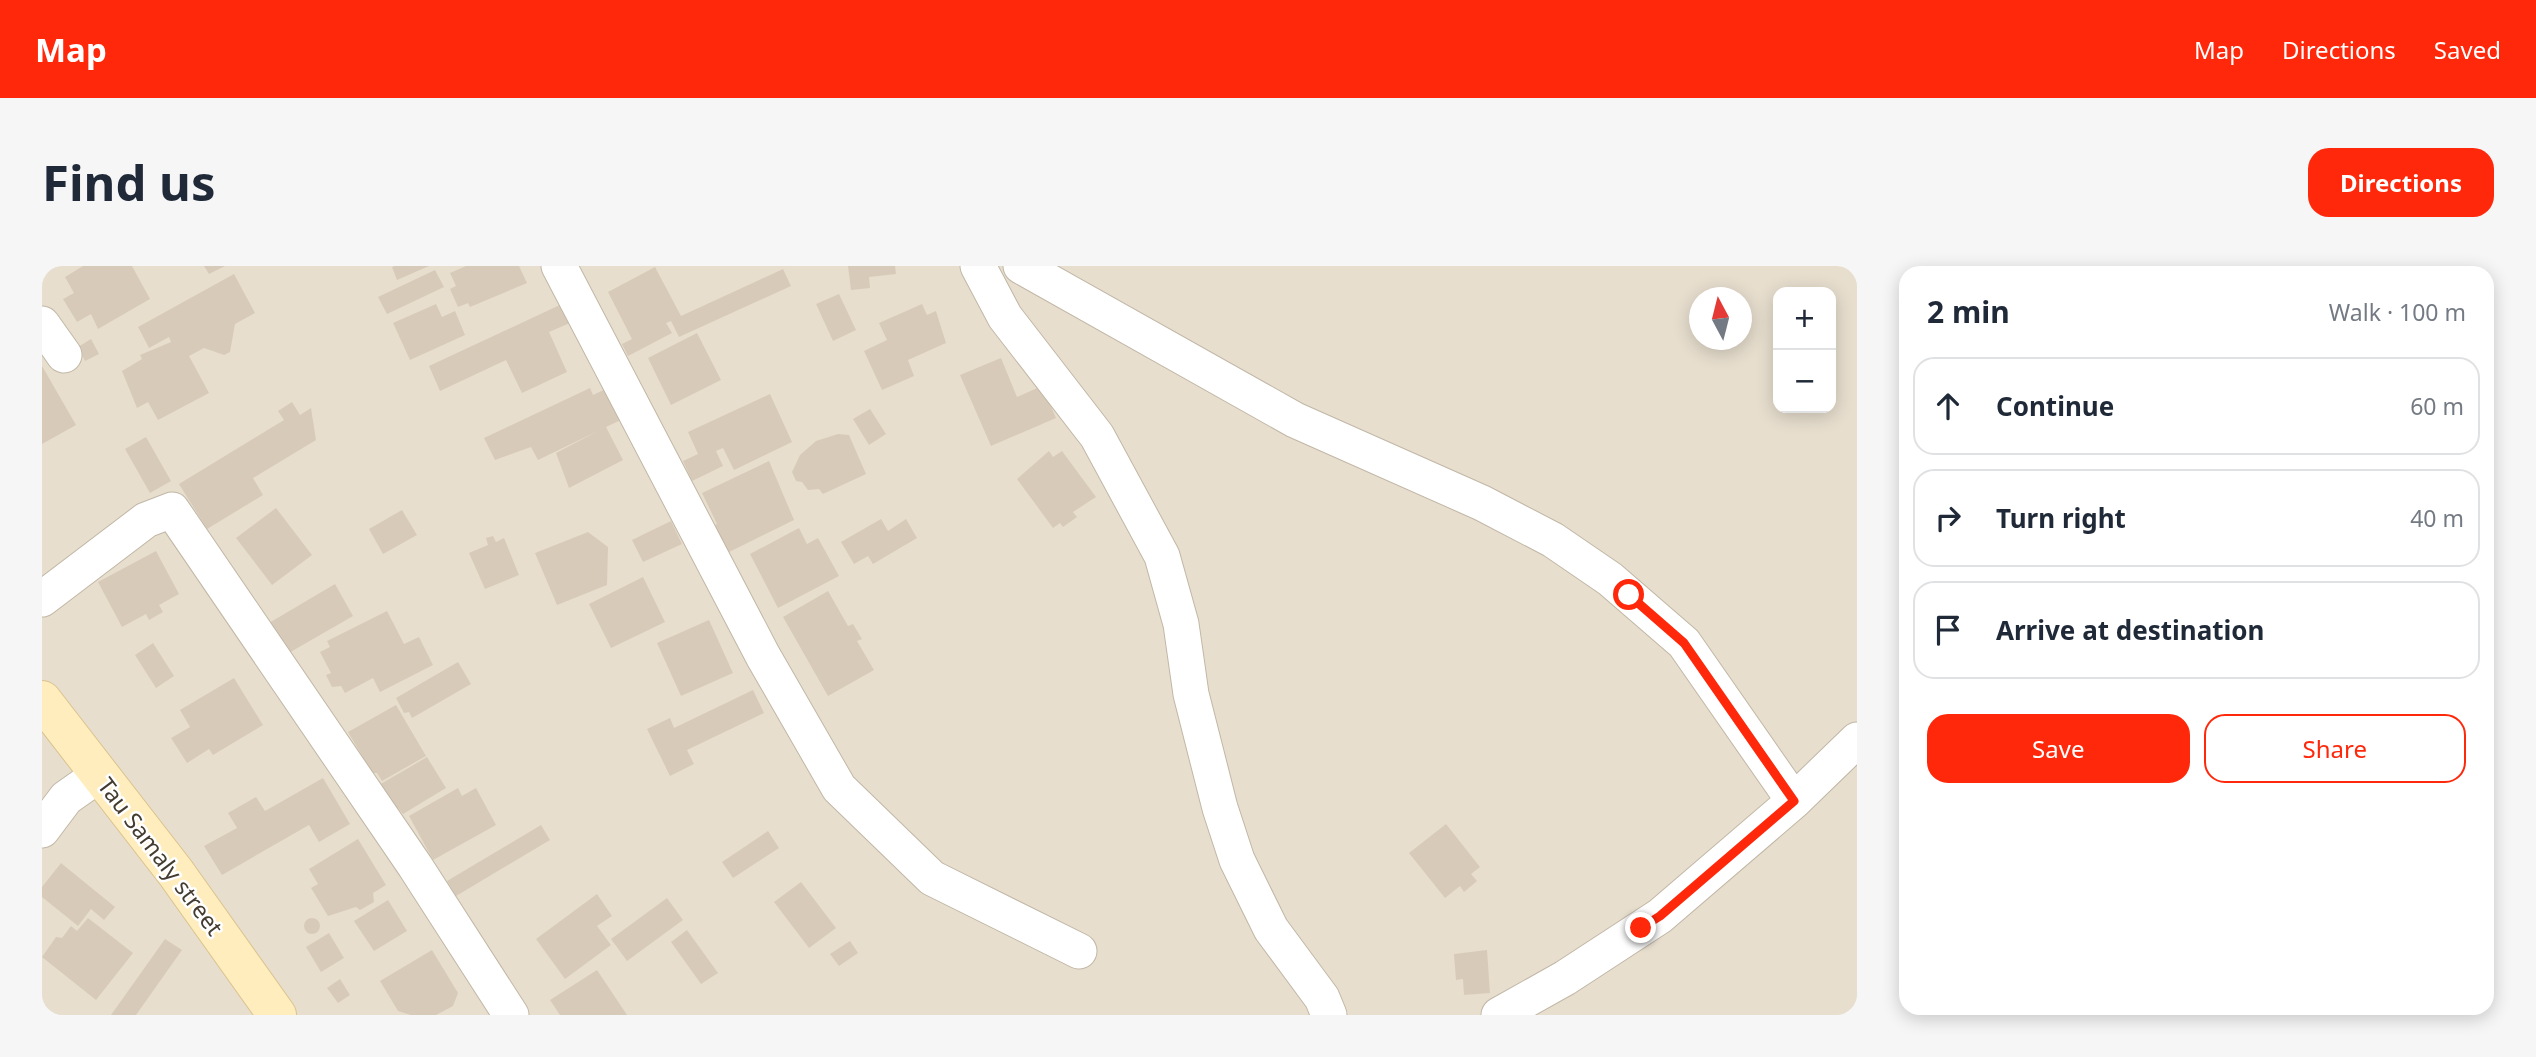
<!DOCTYPE html>
<meta charset="utf-8">
<style>
:root{--surface:#fff;--page:#f6f6f7;--text:#1f2937;--muted:#747a83;--line:#e0e1e3;--accent:#ff280b}
body{margin:0;font-family:"Noto Sans",sans-serif;background:var(--page);color:var(--text)}
.controls{position:absolute;right:21px;top:21px;display:grid;overflow:hidden;border-radius:14px;box-shadow:0 4px 18px #0003}
.controls button{width:63px;height:63px;display:grid;place-items:center;padding:0;border:0;border-bottom:2px solid var(--line);background:var(--surface);color:var(--text);font:35px sans-serif}
.compass{position:absolute;left:1647px;top:21px;width:63px;height:63px;border-radius:50%;background:var(--surface);box-shadow:0 4px 18px #0003;rotate:353deg}
.stop{position:absolute;width:21px;height:21px;margin:-16px;border:5px solid #ff280b;border-radius:50%;background:#fff}
.stop.end{background:#ff280b;border-color:#fff;box-shadow:0 2px 7px #0008}
.list{margin:0;padding:0;list-style:none}
h2{display:flex;justify-content:space-between;align-items:center;height:91px;margin:0;padding:0 28px;font-size:30px}
h2 small{font-size:23px;font-weight:400;color:var(--muted)}
.list li{display:grid;grid-template-columns:46px 1fr auto;gap:21px;align-items:center;box-sizing:border-box;height:98px;margin:0 14px 14px;padding:0 14px;border:2px solid var(--line);border-radius:21px}
.list b{display:block;font-size:26px;white-space:nowrap}
.list em{font-size:23px;font-style:normal;color:var(--muted)}
.actions{display:flex;gap:14px;padding:21px 28px}
.actions a{flex:1;padding:16px 0;border:2px solid var(--accent);border-radius:21px;text-align:center;font-size:24px;color:var(--accent)}
.actions .main{background:var(--accent);color:#fff}
.icon{flex:none;width:38px;height:38px;fill:none;stroke:currentColor;stroke-width:2;stroke-linecap:round;stroke-linejoin:round}
.map{position:relative;flex:none;width:1815px;height:749px;overflow:hidden;border-radius:21px}
header{display:flex;align-items:center;gap:42px;box-sizing:border-box;height:98px;padding:0 35px;background:var(--accent);color:#fff}
header strong{font-size:33px}
nav{display:flex;gap:38px;margin-inline-start:auto;font-size:24px}
.intro{display:flex;align-items:center;justify-content:space-between;box-sizing:border-box;height:168px;padding:0 42px}
h1{margin:0;font-size:49px}
.button{padding:18px 32px;border-radius:21px;background:var(--accent);color:#fff;font-size:24px;font-weight:700}
main{display:flex;gap:42px;padding:0 42px}
aside{flex:1;background:var(--surface);border-radius:21px;box-shadow:0 4px 18px #0003}
.map>svg:first-child{display:block}
</style>
<header>
<strong>Map</strong>
<nav><a>Map</a><a>Directions</a><a>Saved</a></nav>
</header>
<div class="intro"><h1>Find us</h1><a class="button">Directions</a></div>
<main>
<div class="map">
<svg width="1815" height="749" viewBox="0 0 1815 749">
<rect width="100%" height="100%" fill="#f2ece1"/>
<path fill="#e7dece" fill-rule="evenodd" d="M 0,0 L 1815,0 L 1815,749 L 0,749 ZM 1736,26 L 1789,26 L 1789,142 L 1736,142 ZM 1658,32 L 1700,32 L 1700,74 L 1658,74 Z"/>
<path fill="#d8cab8" d="M 41,0 L 90,0 L 108,33 L 56,63 L 49,48 L 35,56 L 21,33 L 32,27 L 23,11 Z
M 162,0 L 183,0 L 167,8 Z
M 353,0 L 387,0 L 355,14 L 350,1 Z
M 424,0 L 477,0 L 485,17 L 428,41 L 426,37 L 416,41 L 408,23 L 414,20 L 408,7 Z
M 806,0 L 853,0 L 854,8 L 827,11 L 828,22 L 809,24 Z
M 613,1 L 639,50 L 741,3 L 749,20 L 637,71 L 629,55 L 624,57 L 630,67 L 586,90 L 580,78 L 590,73 L 566,26 Z
M 393,4 L 402,21 L 345,48 L 336,31 Z
M 192,8 L 213,47 L 193,58 L 188,86 L 182,89 L 162,82 L 147,90 L 167,127 L 116,154 L 106,136 L 95,142 L 80,105 L 100,93 L 98,89 L 129,76 L 127,71 L 107,82 L 96,61 Z
M 797,28 L 814,64 L 791,75 L 774,38 Z
M 394,38 L 400,51 L 413,45 L 423,69 L 368,94 L 351,57 Z
M 520,38 L 528,57 L 507,66 L 525,106 L 480,127 L 464,94 L 398,125 L 387,100 Z
M 880,38 L 885,49 L 894,45 L 904,77 L 866,94 L 872,110 L 840,124 L 822,85 L 845,74 L 837,57 Z
M 655,67 L 679,114 L 629,139 L 606,92 Z
M 49,73 L 57,88 L 43,95 L 36,81 Z
M 959,92 L 975,131 L 1000,120 L 1014,152 L 949,180 L 918,109 Z
M 0,100 L 34,159 L 0,178 Z
M 570,120 L 585,151 L 564,161 L 581,194 L 527,222 L 514,187 L 556,165 L 496,194 L 489,181 L 453,194 L 442,172 L 548,122 L 551,129 Z
M 728,128 L 750,176 L 692,204 L 681,182 L 674,185 L 681,200 L 650,215 L 641,195 L 656,188 L 646,166 Z
M 250,136 L 258,149 L 269,142 L 274,174 L 211,212 L 221,229 L 165,263 L 137,218 L 242,154 L 236,145 Z
M 828,143 L 844,168 L 827,179 L 811,153 Z
M 796,168 L 807,169 L 824,208 L 781,228 L 777,223 L 766,224 L 760,216 L 754,215 L 750,206 L 758,189 L 774,175 Z
M 104,171 L 129,215 L 108,227 L 83,183 Z
M 1007,185 L 1011,191 L 1020,185 L 1054,231 L 1031,246 L 1035,251 L 1021,261 L 1018,257 L 1011,262 L 975,213 Z
M 727,195 L 752,254 L 683,288 L 670,261 L 675,258 L 660,227 Z
M 234,242 L 270,289 L 230,319 L 194,272 Z
M 360,244 L 375,269 L 341,288 L 327,263 Z
M 839,253 L 846,265 L 864,253 L 875,272 L 831,298 L 826,290 L 812,298 L 799,276 Z
M 629,255 L 640,278 L 601,296 L 590,274 Z
M 757,262 L 765,278 L 776,272 L 797,310 L 736,342 L 708,288 Z
M 546,266 L 566,281 L 565,319 L 515,339 L 493,287 Z
M 451,270 L 454,276 L 462,272 L 477,309 L 443,323 L 427,287 L 446,279 L 444,272 Z
M 114,285 L 137,328 L 117,339 L 121,346 L 107,354 L 104,348 L 80,361 L 56,316 Z
M 601,311 L 623,356 L 569,382 L 547,338 Z
M 293,318 L 311,350 L 245,388 L 227,357 Z
M 786,325 L 806,360 L 811,358 L 820,373 L 815,375 L 832,404 L 786,430 L 741,351 Z
M 345,345 L 362,378 L 377,371 L 391,399 L 338,426 L 331,412 L 303,427 L 299,420 L 290,421 L 284,409 L 289,407 L 278,386 L 288,381 L 285,375 Z
M 667,354 L 691,407 L 639,430 L 615,377 Z
M 111,377 L 132,410 L 114,422 L 93,389 Z
M 416,396 L 429,418 L 370,452 L 367,446 L 362,447 L 354,432 Z
M 192,412 L 221,459 L 171,489 L 167,483 L 145,497 L 129,472 L 148,461 L 138,444 Z
M 711,424 L 722,447 L 645,484 L 652,498 L 628,510 L 605,463 L 628,452 L 632,462 Z
M 354,439 L 384,490 L 340,515 L 335,507 L 330,507 L 306,466 Z
M 385,491 L 404,522 L 361,548 L 356,542 L 351,542 L 337,519 Z
M 281,512 L 308,558 L 277,576 L 267,559 L 180,609 L 162,580 L 195,562 L 186,547 L 214,531 L 223,545 Z
M 416,522 L 420,530 L 434,522 L 454,559 L 391,594 L 367,550 Z
M 1404,558 L 1438,601 L 1429,608 L 1435,615 L 1422,626 L 1418,620 L 1403,632 L 1367,587 Z
M 499,559 L 508,574 L 414,630 L 405,615 Z
M 726,565 L 737,582 L 691,612 L 680,596 Z
M 316,573 L 344,619 L 331,627 L 332,636 L 318,644 L 314,641 L 286,650 L 269,622 L 276,618 L 267,603 Z
M 19,597 L 73,641 L 62,654 L 49,643 L 36,660 L 0,631 L 0,621 Z
M 759,616 L 794,662 L 767,682 L 732,636 Z
M 555,628 L 570,650 L 555,660 L 569,679 L 523,713 L 494,673 Z
M 625,632 L 641,654 L 585,695 L 569,673 Z
M 346,634 L 365,665 L 332,685 L 312,655 Z
M262 660a8 8 0 1 1 16 0a8 8 0 1 1-16 0Z
M 46,652 L 91,687 L 54,734 L 0,691 L 14,671 L 20,672 L 29,660 L 35,665 Z
M 645,664 L 676,707 L 659,718 L 629,676 Z
M 287,667 L 302,692 L 279,706 L 264,681 Z
M 123,673 L 140,684 L 94,749 L 69,749 Z
M 808,675 L 816,687 L 797,700 L 788,688 Z
M 390,684 L 416,727 L 411,740 L 394,749 L 369,749 L 356,745 L 338,715 Z
M 1445,684 L 1448,727 L 1422,729 L 1421,713 L 1414,714 L 1412,688 Z
M 555,704 L 585,749 L 518,749 L 508,734 Z
M 298,713 L 308,729 L 296,737 L 285,722 Z"/>
<g fill="none" stroke-linecap="round" stroke-linejoin="round">
<g stroke="#c1b7a6" stroke-width="37">
<path id="street" d="M 517,0 L 721,390 L 797,522 L 890,612 L 1037,685
M 936,0 L 963,51 L 1055,170 L 1120,290 L 1139,358 L 1149,428 L 1178,542 L 1195,594 L 1229,663 L 1280,732 L 1287,749
M 979,0 L 1253,154 L 1440,237 L 1511,274 L 1568,313 L 1642,377 L 1752,535
M 0,58 L 22,89
M 0,333 L 104,254 L 130,244 L 373,600 L 469,749
M 0,564 L 24,532 L 58,508
M 1457,749 L 1523,712 L 1618,650 L 1752,535 L 1815,474"/>
</g>
<g stroke="#dac38d" stroke-width="40">
<path id="secondary" d="M 0,434 L 134,607 L 235,749"/>
</g>
<use href="#street" stroke="#fff" stroke-width="35"/>
<use href="#secondary" stroke="#ffedbe" stroke-width="38"/>
</g>
<g fill="none" stroke-linecap="round" stroke-linejoin="round">
<path stroke="#ff280b" stroke-width="9" d="M 1587,329 L 1642,377 L 1752,535 L 1618,650 L 1599,662"/>
</g>
<g text-anchor="middle" dominant-baseline="central" stroke-width="5" stroke-linejoin="round" paint-order="stroke">
<g font-size="23" fill="#443c31" stroke="#fff">
<text transform="translate(119 590) rotate(53)">Tau Samaly street</text>
</g>
</g>
</svg>
<div class="controls">
<button>+</button>
<button>−</button>
</div>
<svg class="compass" viewBox="-18 -18 36 36"><path d="M0-13l5 13h-10z" fill="#e53935"/><path d="M0 13l5-13h-10z" fill="#747a83"/></svg>
<div class="stop" style="left:1587px;top:329px"></div>
<div class="stop end" style="left:1599px;top:662px"></div>
</div>
<aside>
<h2>2 min<small>Walk · 100 m</small></h2>
<ul class="list">
<li><svg class="icon" aria-label="ahead" viewBox="0 0 24 24"><path d="M12 20V5M6 11l6-6 6 6"/></svg><div><b>Continue</b></div><em>60 m</em></li>
<li><svg class="icon" aria-label="right" viewBox="0 0 24 24"><path d="M7 20v-9h11M14 6l5 5-5 5"/></svg><div><b>Turn right</b></div><em>40 m</em></li>
<li><svg class="icon" aria-label="arrive" viewBox="0 0 24 24"><path d="M6 21V4h12l-3 4 3 4H6"/></svg><div><b>Arrive at destination</b></div></li>
</ul>
<div class="actions"><a class="main">Save</a><a>Share</a></div>
</aside>
</main>
